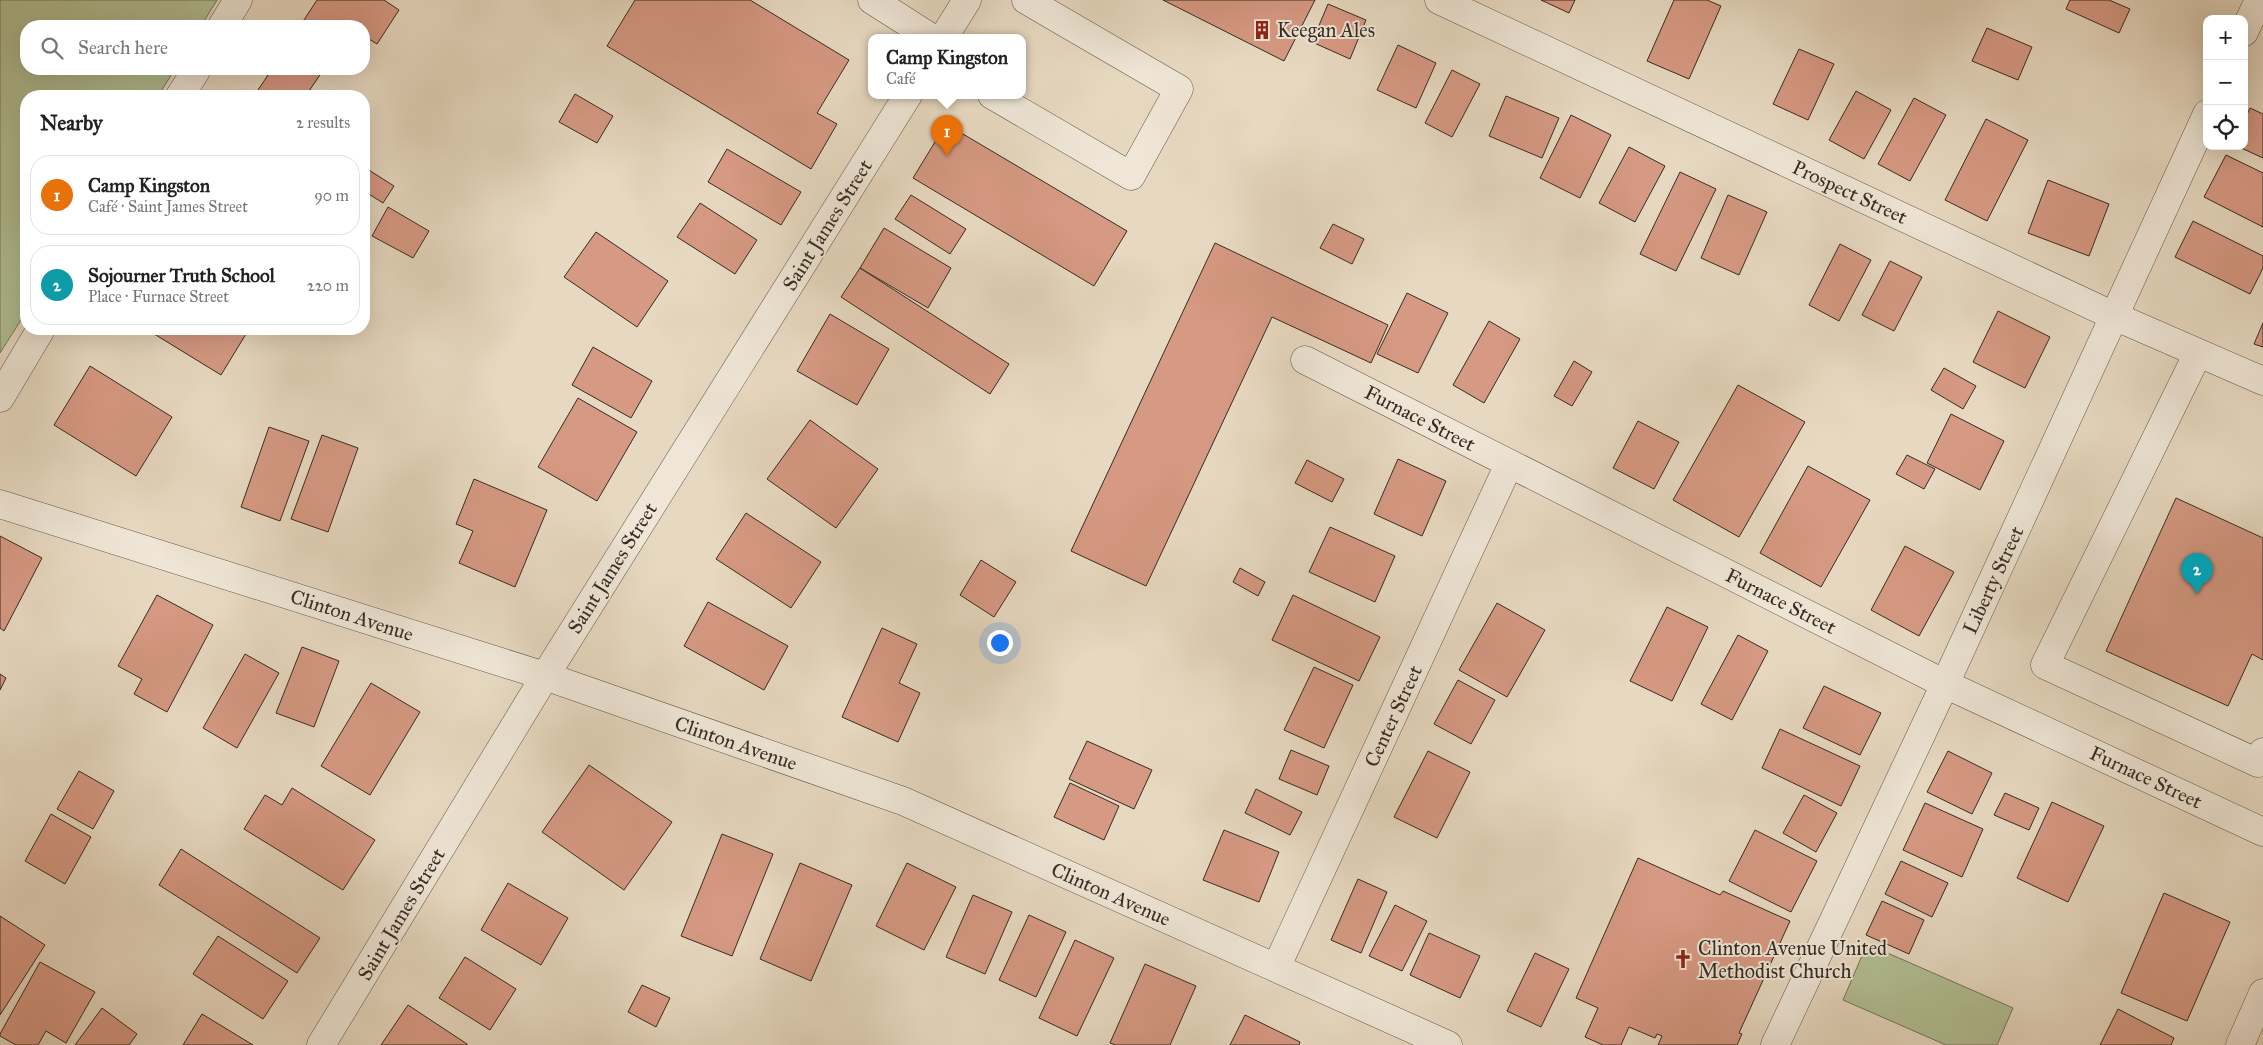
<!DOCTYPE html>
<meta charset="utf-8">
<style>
:root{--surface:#fff;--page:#f2f2f2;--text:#222;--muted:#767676;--line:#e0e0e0;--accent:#1a73e8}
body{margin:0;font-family:"IM FELL Great Primer",serif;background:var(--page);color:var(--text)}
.controls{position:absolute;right:15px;top:15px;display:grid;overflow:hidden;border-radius:10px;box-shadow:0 5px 20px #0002}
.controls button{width:45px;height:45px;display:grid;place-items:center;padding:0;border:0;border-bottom:1px solid var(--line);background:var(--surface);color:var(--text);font:25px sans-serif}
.you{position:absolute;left:999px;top:642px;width:18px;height:18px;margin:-12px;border:4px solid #fff;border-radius:50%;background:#1a73e8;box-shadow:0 0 0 8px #1a73e833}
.badge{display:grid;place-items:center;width:32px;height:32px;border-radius:50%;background:var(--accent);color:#fff;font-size:16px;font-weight:700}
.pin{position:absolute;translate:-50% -41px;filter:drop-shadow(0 1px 2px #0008)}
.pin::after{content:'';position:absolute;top:26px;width:18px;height:15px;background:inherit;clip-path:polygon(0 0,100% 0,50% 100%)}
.popup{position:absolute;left:868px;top:34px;width:158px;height:65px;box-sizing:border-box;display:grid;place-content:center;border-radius:10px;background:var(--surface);filter:drop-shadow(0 1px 4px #0005);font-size:16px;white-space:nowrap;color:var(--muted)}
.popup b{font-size:19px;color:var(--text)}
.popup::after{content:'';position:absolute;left:50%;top:100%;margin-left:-10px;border:10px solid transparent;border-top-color:var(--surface)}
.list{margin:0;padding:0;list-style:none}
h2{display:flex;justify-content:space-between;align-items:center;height:65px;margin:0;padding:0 20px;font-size:21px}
h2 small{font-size:16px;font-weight:400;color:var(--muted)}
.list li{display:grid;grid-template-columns:32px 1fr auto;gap:15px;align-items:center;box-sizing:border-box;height:80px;margin:0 10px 10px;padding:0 10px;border:1px solid var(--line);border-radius:20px}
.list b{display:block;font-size:19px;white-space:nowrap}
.list p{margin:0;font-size:16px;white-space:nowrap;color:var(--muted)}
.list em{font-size:16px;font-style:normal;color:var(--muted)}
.icon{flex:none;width:28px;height:28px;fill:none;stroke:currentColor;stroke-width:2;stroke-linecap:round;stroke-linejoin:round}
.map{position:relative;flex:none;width:2263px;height:1045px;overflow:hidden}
.search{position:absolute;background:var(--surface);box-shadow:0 5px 20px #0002;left:20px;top:20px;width:350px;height:55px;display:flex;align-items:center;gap:12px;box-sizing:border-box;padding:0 18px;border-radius:20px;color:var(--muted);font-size:19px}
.panel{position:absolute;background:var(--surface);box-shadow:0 5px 20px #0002;left:20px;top:90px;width:350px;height:245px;border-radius:20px}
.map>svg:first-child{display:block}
</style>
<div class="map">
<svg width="2263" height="1045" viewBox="0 0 2263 1045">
<rect width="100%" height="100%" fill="#e7d9c1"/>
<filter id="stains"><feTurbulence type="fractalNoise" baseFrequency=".004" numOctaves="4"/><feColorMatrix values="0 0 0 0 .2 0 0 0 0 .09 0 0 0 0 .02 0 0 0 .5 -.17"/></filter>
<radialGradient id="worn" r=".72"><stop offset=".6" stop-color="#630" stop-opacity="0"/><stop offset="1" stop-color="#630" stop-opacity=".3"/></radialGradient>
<path fill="#b2c095" stroke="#74765c" d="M 0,0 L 217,0 L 201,26 L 26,26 L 26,69 L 175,69 L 158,96 L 26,96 L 26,312 L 0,353 Z
M 1867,944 L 2013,1008 L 1997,1045 L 1946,1045 L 1843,1000 Z"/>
<path fill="#d69983" stroke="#352c22" d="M 317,0 L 384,0 L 399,10 L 377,44 L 364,36 L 364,26 L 300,26 Z
M 635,0 L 750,0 L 849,60 L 817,113 L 837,124 L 811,169 L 607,46 Z
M 1163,0 L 1315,0 L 1284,61 Z
M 1541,0 L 1575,0 L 1569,13 Z
M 1674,0 L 1707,0 L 1721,6 L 1689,79 L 1647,61 Z
M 2070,0 L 2109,0 L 2130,9 L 2119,33 L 2066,9 Z
M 1328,4 L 1366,20 L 1350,59 L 1312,42 Z
M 1987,28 L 2032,47 L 2018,80 L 1972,61 Z
M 1398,45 L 1436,63 L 1416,108 L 1377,90 Z
M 1799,49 L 1834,64 L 1808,120 L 1773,104 Z
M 272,69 L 324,69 L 309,91 L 317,96 L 254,96 Z
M 1452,70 L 1480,84 L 1452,137 L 1425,123 Z
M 1856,91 L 1891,110 L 1864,159 L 1829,140 Z
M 575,94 L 613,116 L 597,143 L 559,122 Z
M 1506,96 L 1559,118 L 1542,158 L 1489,136 Z
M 1914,98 L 1946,115 L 1910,181 L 1878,164 Z
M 2250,108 L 2263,114 L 2263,158 L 2237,146 L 2244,146 L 2244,121 Z
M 1571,115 L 1611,135 L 1580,198 L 1540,178 Z
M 1986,119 L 2028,140 L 1987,221 L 1945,200 Z
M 946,124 L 1127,231 L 1094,286 L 913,178 Z
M 1629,147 L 1665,166 L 1635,222 L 1599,203 Z
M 727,149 L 801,192 L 781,225 L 708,182 Z
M 2226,155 L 2263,173 L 2263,227 L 2204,197 Z
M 364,167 L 394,186 L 383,203 L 364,191 Z
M 1680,172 L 1716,189 L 1676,271 L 1640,254 Z
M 2048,180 L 2109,204 L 2089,256 L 2028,233 Z
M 911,195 L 966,229 L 950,254 L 895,219 Z
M 1728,195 L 1767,212 L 1739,275 L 1701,258 Z
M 700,203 L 757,240 L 735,274 L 677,237 Z
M 388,207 L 429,231 L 413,258 L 372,236 Z
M 2193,221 L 2263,256 L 2263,268 L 2250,294 L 2175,257 Z
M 1333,224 L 1364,239 L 1352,264 L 1320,248 Z
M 884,228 L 951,268 L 928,308 L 860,268 Z
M 596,232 L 668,281 L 637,327 L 564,277 Z
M 1215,243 L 1388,325 L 1371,363 L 1272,317 L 1146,586 L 1071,551 Z
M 1840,244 L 1871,260 L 1839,321 L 1809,305 Z
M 1890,261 L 1922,277 L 1894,331 L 1862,315 Z
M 860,268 L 1009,364 L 990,394 L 841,297 Z
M 1407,293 L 1448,313 L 1418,373 L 1377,354 Z
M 1998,311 L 2050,337 L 2025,388 L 1973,362 Z
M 830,314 L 889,349 L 857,405 L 797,371 Z
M 1489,321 L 1520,339 L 1484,403 L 1453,385 Z
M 2263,323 L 2263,347 L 2254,344 Z
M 153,329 L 249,329 L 221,375 L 151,332 Z
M 593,347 L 652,381 L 631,418 L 572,385 Z
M 1574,361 L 1592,372 L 1572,406 L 1554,396 Z
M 90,366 L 172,417 L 136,476 L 54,425 Z
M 1944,368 L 1976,386 L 1963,409 L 1931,390 Z
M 1738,385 L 1805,422 L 1739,537 L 1673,500 Z
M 578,398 L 637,432 L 597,501 L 538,467 Z
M 1951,414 L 2004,441 L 1980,490 L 1927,463 Z
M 810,420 L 878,469 L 836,528 L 767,479 Z
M 1638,421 L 1679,442 L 1654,489 L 1613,468 Z
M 269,427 L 309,441 L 280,521 L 241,507 Z
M 322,435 L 358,448 L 328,532 L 291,519 Z
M 1907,455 L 1935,469 L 1924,489 L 1896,474 Z
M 1398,459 L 1446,481 L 1422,536 L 1374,514 Z
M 1307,460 L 1344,479 L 1332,502 L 1295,483 Z
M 1808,466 L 1870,500 L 1821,587 L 1760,553 Z
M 474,479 L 547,510 L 515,587 L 459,563 L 473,531 L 456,524 Z
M 2176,498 L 2263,538 L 2263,660 L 2252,654 L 2228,706 L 2106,651 Z
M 746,513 L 821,562 L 791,608 L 716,559 Z
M 1330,527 L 1395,556 L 1375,602 L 1309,572 Z
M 0,536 L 42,558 L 4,631 L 0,628 Z
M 1905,546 L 1954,572 L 1919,636 L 1871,610 Z
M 981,560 L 1016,582 L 994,617 L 960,595 Z
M 1240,568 L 1265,582 L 1258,596 L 1233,582 Z
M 157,595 L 213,625 L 167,712 L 134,694 L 142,679 L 118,666 Z
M 1293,595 L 1380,637 L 1359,681 L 1272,640 Z
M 708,602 L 788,646 L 764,690 L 684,646 Z
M 1497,603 L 1545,630 L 1507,697 L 1459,670 Z
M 1667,607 L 1708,627 L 1672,701 L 1630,681 Z
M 882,628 L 917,644 L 899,683 L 920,693 L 898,742 L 842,717 Z
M 1738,635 L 1768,651 L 1732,720 L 1701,704 Z
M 302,647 L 339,661 L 314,727 L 276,713 Z
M 245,654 L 279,673 L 237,748 L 203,728 Z
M 1314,667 L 1353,685 L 1324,748 L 1284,730 Z
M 0,674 L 6,678 L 0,690 Z
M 1458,680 L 1495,700 L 1471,744 L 1434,724 Z
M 371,683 L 420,712 L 370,795 L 321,766 Z
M 1824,686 L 1881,713 L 1860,755 L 1803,728 Z
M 1780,729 L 1860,766 L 1841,806 L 1762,768 Z
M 1087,741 L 1152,770 L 1134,809 L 1069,779 Z
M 1291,750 L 1329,766 L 1317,795 L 1279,779 Z
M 1428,751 L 1470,772 L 1437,838 L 1394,817 Z
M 1948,751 L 1992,773 L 1972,814 L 1927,792 Z
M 589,765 L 672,822 L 624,890 L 542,832 Z
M 79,771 L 114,791 L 93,829 L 57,809 Z
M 1070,783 L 1119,806 L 1104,840 L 1054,817 Z
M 292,788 L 375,840 L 343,890 L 244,829 L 265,795 L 282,805 Z
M 1256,789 L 1302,812 L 1290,835 L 1245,813 Z
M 2005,793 L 2039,808 L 2029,830 L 1994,815 Z
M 1804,795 L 1837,813 L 1816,852 L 1783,833 Z
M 2052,802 L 2104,826 L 2068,902 L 2017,878 Z
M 1925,803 L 1983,829 L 1962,877 L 1903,850 Z
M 51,814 L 91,837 L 65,884 L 25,861 Z
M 1224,830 L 1279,852 L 1259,902 L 1203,880 Z
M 1755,830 L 1817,861 L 1791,912 L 1729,881 Z
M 722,834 L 773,854 L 732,956 L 681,936 Z
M 181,849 L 320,938 L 297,973 L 159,885 Z
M 1638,858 L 1720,895 L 1723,891 L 1790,921 L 1739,1033 L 1742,1034 L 1737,1045 L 1658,1045 L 1662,1036 L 1657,1034 L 1655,1038 L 1629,1027 L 1621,1045 L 1603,1045 L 1585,1037 L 1598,1008 L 1576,998 Z
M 1901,861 L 1948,883 L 1932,917 L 1885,894 Z
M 800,863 L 852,885 L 811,981 L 760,959 Z
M 907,863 L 956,887 L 924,950 L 876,926 Z
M 1358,879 L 1387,892 L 1361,953 L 1331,940 Z
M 508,883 L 568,918 L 541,965 L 481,930 Z
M 2164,893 L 2230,922 L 2187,1021 L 2121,993 Z
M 973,895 L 1012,912 L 985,974 L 946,957 Z
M 1882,901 L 1924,920 L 1909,954 L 1866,935 Z
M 1395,905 L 1427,921 L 1402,971 L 1369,956 Z
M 1029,915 L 1066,932 L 1036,997 L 999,980 Z
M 0,916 L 45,945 L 0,1015 Z
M 1429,933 L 1480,956 L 1460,998 L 1410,975 Z
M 218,936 L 288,981 L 263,1019 L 193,974 Z
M 1075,940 L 1114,958 L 1077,1036 L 1039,1018 Z
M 1535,953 L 1569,969 L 1541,1027 L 1507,1011 Z
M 465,957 L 516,989 L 490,1030 L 439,998 Z
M 40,962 L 95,992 L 66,1043 L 46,1031 L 38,1045 L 16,1045 L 0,1036 L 0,1034 Z
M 1145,964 L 1196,986 L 1170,1045 L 1116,1045 L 1110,1043 Z
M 642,985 L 670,998 L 656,1027 L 628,1012 Z
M 408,1005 L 467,1044 L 467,1045 L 381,1045 Z
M 102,1008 L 137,1034 L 129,1045 L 75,1045 Z
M 2118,1009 L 2174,1038 L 2171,1045 L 2100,1045 Z
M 202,1014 L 253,1045 L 183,1045 Z
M 1245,1015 L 1300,1042 L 1299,1045 L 1230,1045 Z"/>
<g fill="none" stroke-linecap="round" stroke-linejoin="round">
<g stroke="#62574a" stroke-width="29">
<path id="minor" d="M 872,0 L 930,37
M 1439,0 L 2114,316 L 2263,381
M 222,26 L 238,0
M 2244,32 L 2259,0
M 944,37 L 967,0
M 992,95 L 1131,176 L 1179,89 L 1026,0
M 180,96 L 197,69
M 2198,353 L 2045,665 L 2258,763 L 2263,752
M 1305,360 L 1945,684 L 2263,832
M 0,398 L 41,329
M 0,504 L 545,676 L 903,801 L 1448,1045
M 1276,968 L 1509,464
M 321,1045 L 545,676 L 908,95
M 1775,1045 L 1945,684 L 2207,114
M 2240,1045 L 2263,993"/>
</g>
<use href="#minor" stroke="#efe6d7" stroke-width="28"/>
</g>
<defs>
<g id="building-bare" transform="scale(1.5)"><path d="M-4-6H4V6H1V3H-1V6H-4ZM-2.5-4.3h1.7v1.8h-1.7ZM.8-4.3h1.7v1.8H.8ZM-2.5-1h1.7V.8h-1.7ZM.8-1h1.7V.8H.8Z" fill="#8f2418" stroke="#efe6d7" stroke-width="2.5" paint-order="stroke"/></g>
<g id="church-bare" transform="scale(1.5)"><path d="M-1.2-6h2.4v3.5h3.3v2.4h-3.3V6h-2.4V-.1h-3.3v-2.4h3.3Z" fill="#8f2418" stroke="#efe6d7" stroke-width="2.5" paint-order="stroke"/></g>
</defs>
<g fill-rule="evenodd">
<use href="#building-bare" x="1262" y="30"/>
<use href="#church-bare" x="1683" y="959"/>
</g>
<g text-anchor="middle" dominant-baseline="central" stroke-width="4" stroke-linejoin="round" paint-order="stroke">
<g font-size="20" fill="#352c22" stroke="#efe6d7" text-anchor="start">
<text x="1277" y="30">Keegan Ales</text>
<text x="1698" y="948">Clinton Avenue United<tspan x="1698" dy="23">Methodist Church</tspan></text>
</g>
<g font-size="20" fill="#352c22" stroke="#efe6d7">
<text transform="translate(1850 192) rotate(25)">Prospect Street</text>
<text transform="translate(827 225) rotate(-58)">Saint James Street</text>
<text transform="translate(1420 418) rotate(27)">Furnace Street</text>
<text transform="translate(612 568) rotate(-58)">Saint James Street</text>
<text transform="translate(1993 580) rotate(-65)">Liberty Street</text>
<text transform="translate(1781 601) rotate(27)">Furnace Street</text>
<text transform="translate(352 615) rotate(18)">Clinton Avenue</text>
<text transform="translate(1393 716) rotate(-65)">Center Street</text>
<text transform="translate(736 743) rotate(19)">Clinton Avenue</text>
<text transform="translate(2146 777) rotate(25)">Furnace Street</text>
<text transform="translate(1111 894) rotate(24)">Clinton Avenue</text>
<text transform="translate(401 914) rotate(-59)">Saint James Street</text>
</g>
</g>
<rect width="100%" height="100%" filter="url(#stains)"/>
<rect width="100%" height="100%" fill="url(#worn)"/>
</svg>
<div class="controls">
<button>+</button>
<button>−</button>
<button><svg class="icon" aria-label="locate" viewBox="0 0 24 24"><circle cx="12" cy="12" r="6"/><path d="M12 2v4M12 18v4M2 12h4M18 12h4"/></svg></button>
</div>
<div class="you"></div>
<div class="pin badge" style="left:947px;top:156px;background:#e8710a">1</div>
<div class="popup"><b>Camp Kingston</b>Café</div>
<div class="pin badge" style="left:2197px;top:594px;background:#0f9aa8">2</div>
<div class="search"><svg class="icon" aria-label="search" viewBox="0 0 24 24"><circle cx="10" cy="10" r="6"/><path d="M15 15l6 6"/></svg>Search here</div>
<section class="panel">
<h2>Nearby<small>2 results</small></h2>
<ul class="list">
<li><span class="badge" style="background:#e8710a">1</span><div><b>Camp Kingston</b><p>Café · Saint James Street</p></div><em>90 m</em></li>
<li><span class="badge" style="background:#0f9aa8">2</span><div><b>Sojourner Truth School</b><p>Place · Furnace Street</p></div><em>220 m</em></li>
</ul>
</section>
</div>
